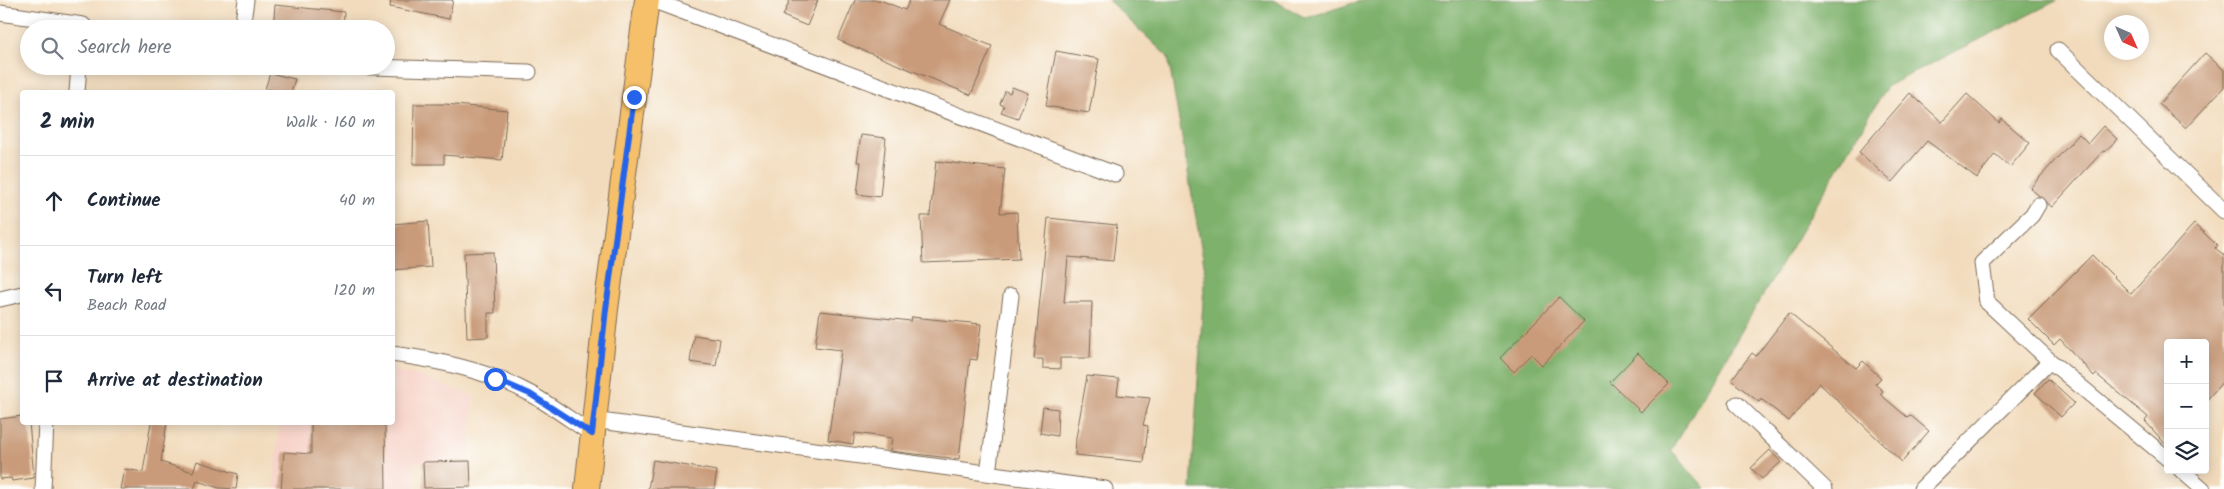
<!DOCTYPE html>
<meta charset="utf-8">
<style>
:root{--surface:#fff;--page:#f6f6f7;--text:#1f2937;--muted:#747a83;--line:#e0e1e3}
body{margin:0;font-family:Kalam,sans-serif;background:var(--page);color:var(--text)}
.controls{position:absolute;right:15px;bottom:15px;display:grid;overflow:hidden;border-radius:5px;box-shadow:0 2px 12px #0003}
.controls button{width:45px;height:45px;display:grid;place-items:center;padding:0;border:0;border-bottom:1px solid var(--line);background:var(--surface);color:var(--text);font:25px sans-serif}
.compass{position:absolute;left:2104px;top:15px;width:45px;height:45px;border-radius:50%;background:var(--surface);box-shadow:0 2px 12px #0003;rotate:135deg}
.stop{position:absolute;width:15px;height:15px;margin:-11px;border:4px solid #2563eb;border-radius:50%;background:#fff}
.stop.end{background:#2563eb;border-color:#fff;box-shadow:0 1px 5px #0008}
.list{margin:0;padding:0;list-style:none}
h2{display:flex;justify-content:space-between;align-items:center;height:65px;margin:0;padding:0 20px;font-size:21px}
h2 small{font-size:16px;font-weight:400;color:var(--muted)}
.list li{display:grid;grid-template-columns:32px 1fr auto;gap:15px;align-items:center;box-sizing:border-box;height:90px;padding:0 20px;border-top:1px solid var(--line)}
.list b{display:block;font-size:19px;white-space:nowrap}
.list p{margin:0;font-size:16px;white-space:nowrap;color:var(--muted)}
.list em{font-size:16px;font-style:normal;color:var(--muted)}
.icon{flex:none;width:28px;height:28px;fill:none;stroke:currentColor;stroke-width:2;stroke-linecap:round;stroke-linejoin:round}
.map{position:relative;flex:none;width:2224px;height:489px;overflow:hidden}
.search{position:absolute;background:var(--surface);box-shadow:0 2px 12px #0003;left:20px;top:20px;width:375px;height:55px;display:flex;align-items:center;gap:12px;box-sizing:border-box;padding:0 18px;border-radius:28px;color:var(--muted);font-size:19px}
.panel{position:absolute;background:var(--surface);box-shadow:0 2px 12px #0003;left:20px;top:90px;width:375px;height:335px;border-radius:5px}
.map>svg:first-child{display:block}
</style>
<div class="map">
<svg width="2224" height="489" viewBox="0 0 2224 489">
<rect width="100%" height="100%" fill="#fdfcf7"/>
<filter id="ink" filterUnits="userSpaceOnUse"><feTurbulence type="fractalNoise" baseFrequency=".02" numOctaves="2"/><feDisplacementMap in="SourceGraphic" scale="10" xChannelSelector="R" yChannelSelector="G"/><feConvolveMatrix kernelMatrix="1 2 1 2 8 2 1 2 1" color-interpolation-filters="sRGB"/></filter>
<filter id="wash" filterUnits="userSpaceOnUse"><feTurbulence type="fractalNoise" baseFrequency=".0096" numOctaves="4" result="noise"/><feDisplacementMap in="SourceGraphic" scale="20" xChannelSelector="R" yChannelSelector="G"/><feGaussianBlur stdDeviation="1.12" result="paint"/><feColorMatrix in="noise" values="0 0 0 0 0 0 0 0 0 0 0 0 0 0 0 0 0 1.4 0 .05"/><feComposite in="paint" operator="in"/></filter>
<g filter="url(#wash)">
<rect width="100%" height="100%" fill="#f2dbbc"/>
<path fill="#f7d1c7" d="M 393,371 L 415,375 L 473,396 L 470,461 L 415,462 L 415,489 L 274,489 L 279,423 L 392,422 Z"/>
<path fill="#7eb16c" stroke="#5c6e45" d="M 1108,0 L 1273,0 L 1306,18 L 1363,0 L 2058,0 L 1887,86 L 1671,450 L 1706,489 L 1191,489 L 1205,270 L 1168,57 Z"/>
<g id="blocks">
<path fill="#c99b7a" d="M 391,0 L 453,0 L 449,19 L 390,7 Z
M 790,0 L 818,0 L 807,26 L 783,16 Z
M 855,0 L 880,0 L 905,10 L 910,0 L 950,0 L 939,24 L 992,46 L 971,95 L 838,40 Z
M 275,5 L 344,12 L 343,29 L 273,29 Z
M 1056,51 L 1099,59 L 1089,113 L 1046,106 Z
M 2205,53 L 2224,70 L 2224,87 L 2186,128 L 2159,104 Z
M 270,73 L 295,79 L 291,92 L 265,89 Z
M 1012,87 L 1028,93 L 1018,118 L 1001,112 L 1004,106 L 1000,104 L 1005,91 L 1010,93 Z
M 1910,93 L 1942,122 L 1967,94 L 1999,123 L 2002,119 L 2030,143 L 2010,167 L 1995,154 L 1977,178 L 1927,141 L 1892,182 L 1859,152 Z
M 414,104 L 445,104 L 507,110 L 502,160 L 444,155 L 444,164 L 413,164 Z
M 2103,126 L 2117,139 L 2105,152 L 2103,151 L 2052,207 L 2030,188 L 2079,134 L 2088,143 Z
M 861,135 L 886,138 L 880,197 L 857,194 L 861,162 L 857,162 Z
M 936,161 L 1005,169 L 1000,213 L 1017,212 L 1019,259 L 923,263 L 921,216 L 930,216 Z
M 1048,218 L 1117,225 L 1113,261 L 1068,257 L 1064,302 L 1092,302 L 1090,358 L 1060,358 L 1060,369 L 1043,368 L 1043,359 L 1034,359 Z
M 428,221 L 431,267 L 392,270 L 392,224 Z
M 2194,224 L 2217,245 L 2215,248 L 2224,255 L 2224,380 L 2205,402 L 2205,343 L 2168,343 L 2168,447 L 2145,421 L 2148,417 L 2096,374 L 2094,376 L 2060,339 L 2054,345 L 2028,319 L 2092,255 L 2131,294 Z
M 493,252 L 495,313 L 488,313 L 488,337 L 467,338 L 464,253 Z
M 1559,297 L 1584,321 L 1542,365 L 1531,354 L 1514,372 L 1500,358 Z
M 820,311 L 911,321 L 912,317 L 981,324 L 977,360 L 970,359 L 959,459 L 890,451 L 892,438 L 855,433 L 853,444 L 828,440 L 841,350 L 815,347 Z
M 1789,313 L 1856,368 L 1863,361 L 1881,378 L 1875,384 L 1883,391 L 1880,394 L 1907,417 L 1910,415 L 1929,431 L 1902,462 L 1819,383 L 1789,421 L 1761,399 L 1759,402 L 1731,380 L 1752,353 L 1756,356 Z
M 694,335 L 720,339 L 716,366 L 690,362 Z
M 1638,353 L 1669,384 L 1641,412 L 1610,382 Z
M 1087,376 L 1119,379 L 1117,395 L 1150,398 L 1143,425 L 1148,426 L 1144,462 L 1075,455 L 1076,438 Z
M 2048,379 L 2074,403 L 2061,417 L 2035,393 Z
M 1043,407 L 1058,409 L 1057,436 L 1040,433 Z
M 22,416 L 22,422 L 29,422 L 34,478 L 12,481 L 11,478 L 0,479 L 0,419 Z
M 151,422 L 167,422 L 161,462 L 193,472 L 197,461 L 238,474 L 236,489 L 219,488 L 197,481 L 194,489 L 120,489 L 124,469 L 143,472 Z
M 311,422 L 385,422 L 386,489 L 281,489 L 284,452 L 311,454 Z
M 1770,450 L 1781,462 L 1762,479 L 1751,468 Z
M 653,460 L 717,471 L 714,489 L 648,489 Z
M 470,461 L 471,487 L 424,488 L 423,462 Z"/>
</g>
</g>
<g filter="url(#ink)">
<use href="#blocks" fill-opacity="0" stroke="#7b6855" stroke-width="1"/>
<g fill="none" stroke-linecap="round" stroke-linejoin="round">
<g stroke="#7b6855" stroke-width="17">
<path id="minor" d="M 652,0 L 1115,174
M 0,13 L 83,25 L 87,29
M 242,29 L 246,0
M 2058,50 L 2224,211
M 341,66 L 529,72
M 77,92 L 79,66
M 2038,205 L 2032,215 L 1982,263 L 1987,302 L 2050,361 L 2168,459
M 0,299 L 22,294
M 392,354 C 438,360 490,371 531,394 C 552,406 572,421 592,434
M 1737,404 L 1825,489
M 593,420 L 1105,489
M 2181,470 L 2203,489
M 988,473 L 1011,296
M 43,489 L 46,422
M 1921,489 L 2050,361"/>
</g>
<g stroke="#7b6855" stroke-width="26">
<path id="primary" d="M 587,489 L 606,309 L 647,0"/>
</g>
<use href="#minor" stroke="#fff" stroke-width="15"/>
<use href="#primary" stroke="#f6c06b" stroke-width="24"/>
</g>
</g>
<g fill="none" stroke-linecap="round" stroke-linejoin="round" filter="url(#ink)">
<path stroke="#2563eb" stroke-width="6" d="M 495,379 L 530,394 L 592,434 L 606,309 L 634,97"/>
</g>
</svg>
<div class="controls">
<button>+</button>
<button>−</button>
<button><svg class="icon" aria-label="layers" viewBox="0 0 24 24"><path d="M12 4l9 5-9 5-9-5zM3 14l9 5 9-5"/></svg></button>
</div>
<svg class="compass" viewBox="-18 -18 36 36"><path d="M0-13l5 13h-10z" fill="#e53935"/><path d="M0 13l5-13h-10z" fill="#747a83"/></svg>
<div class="stop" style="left:495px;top:379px"></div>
<div class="stop end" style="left:634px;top:97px"></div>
<div class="search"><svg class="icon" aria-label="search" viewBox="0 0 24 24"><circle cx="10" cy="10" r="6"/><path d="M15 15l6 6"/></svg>Search here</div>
<section class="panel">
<h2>2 min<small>Walk · 160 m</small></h2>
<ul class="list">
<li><svg class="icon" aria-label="ahead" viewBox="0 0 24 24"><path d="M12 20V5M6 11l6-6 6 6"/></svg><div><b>Continue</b></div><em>40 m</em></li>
<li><svg class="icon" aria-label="left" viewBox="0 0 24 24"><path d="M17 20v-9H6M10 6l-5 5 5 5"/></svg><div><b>Turn left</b><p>Beach Road</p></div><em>120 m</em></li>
<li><svg class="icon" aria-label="arrive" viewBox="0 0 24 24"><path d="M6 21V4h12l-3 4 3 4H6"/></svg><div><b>Arrive at destination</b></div></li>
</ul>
</section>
</div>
